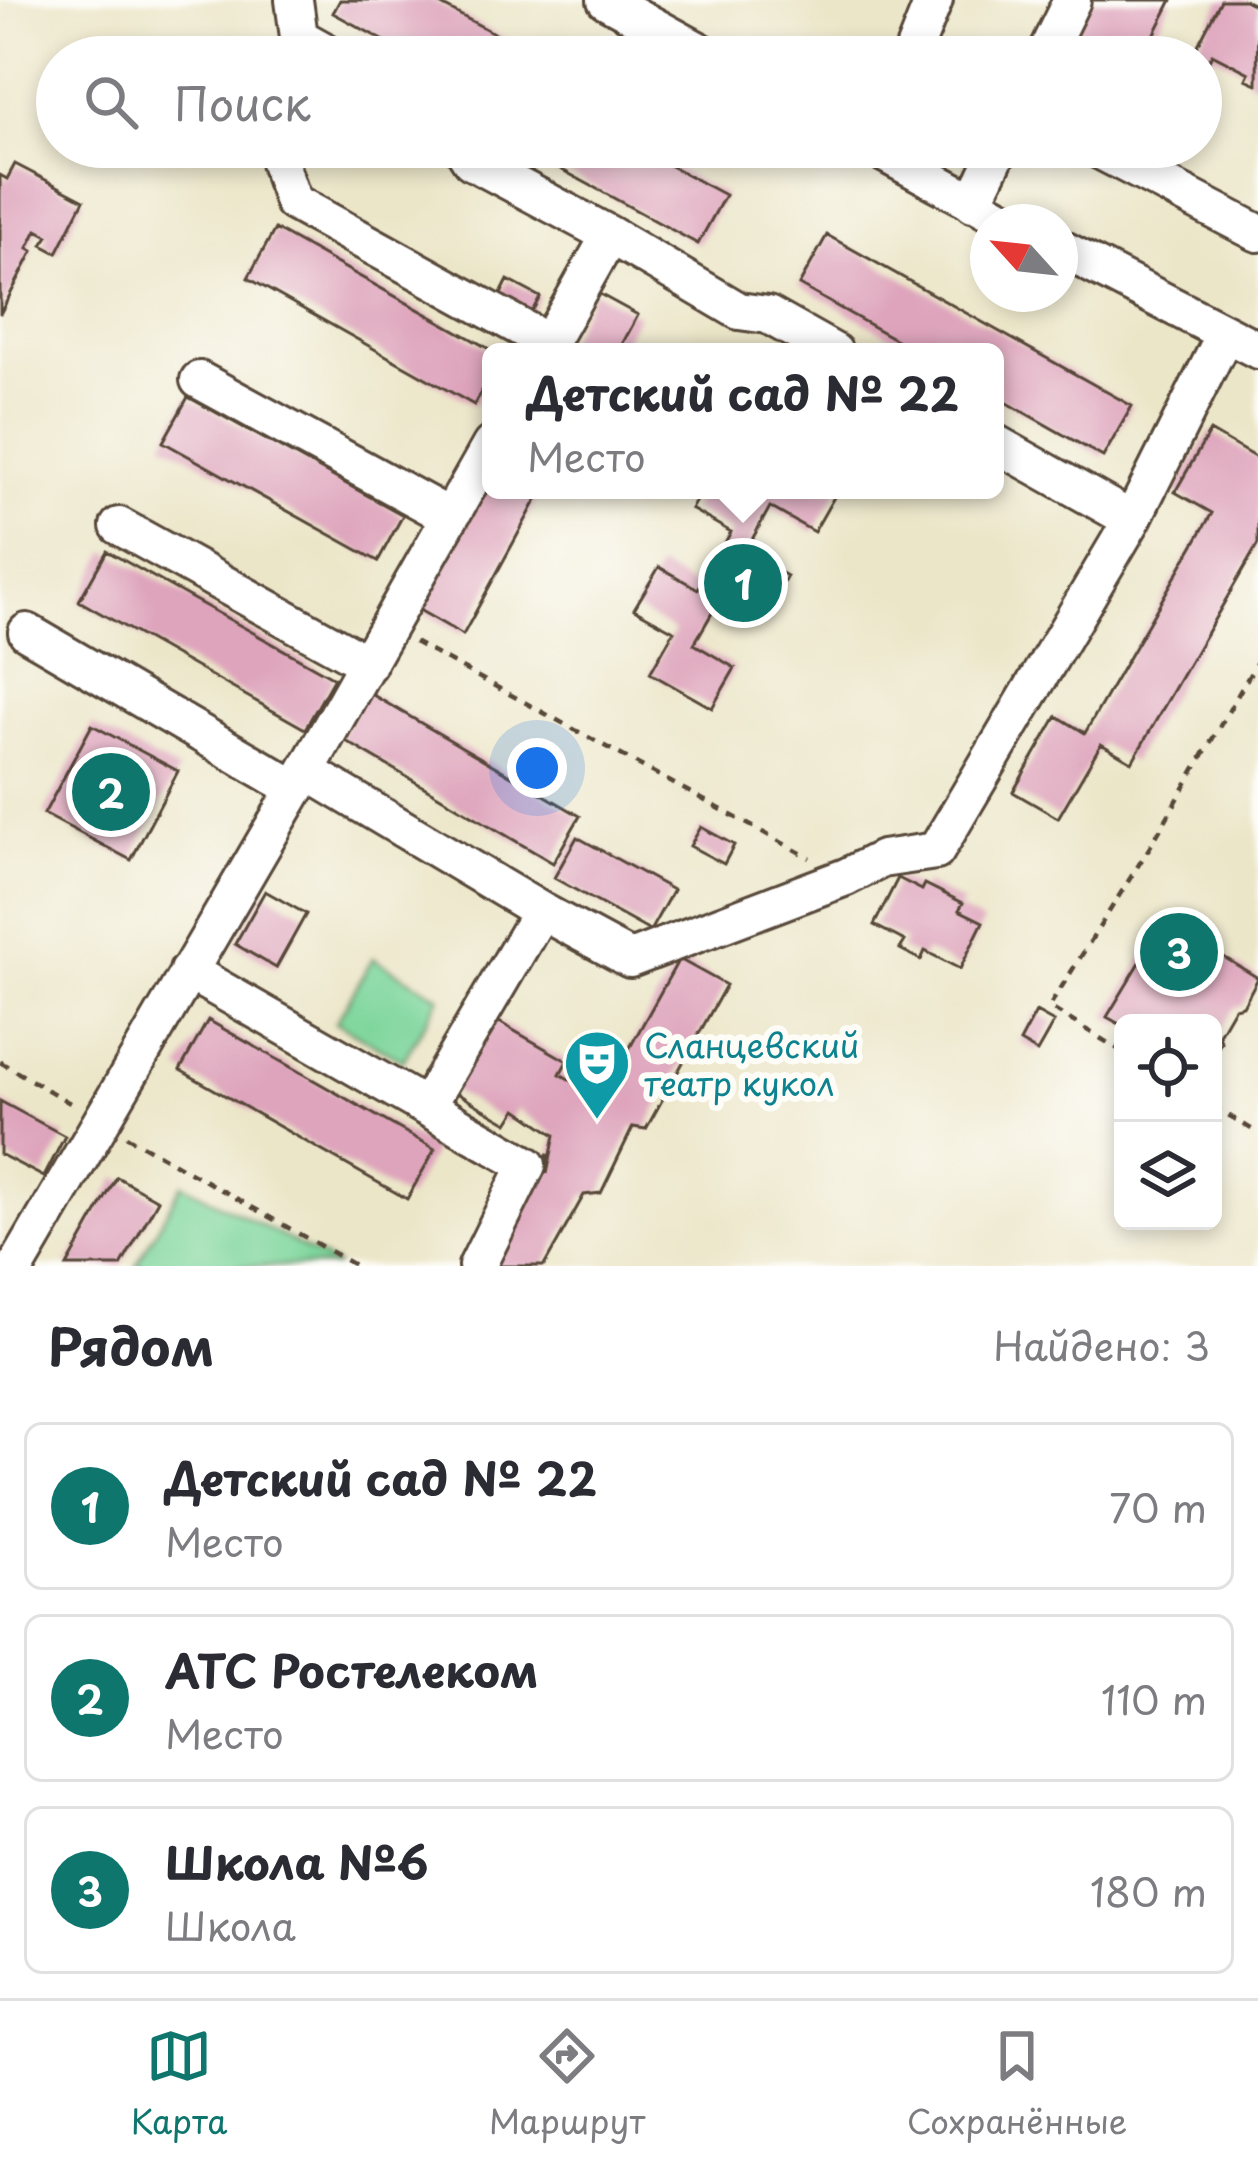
<!DOCTYPE html>
<html lang="ru">
<meta charset="utf-8">
<style>
:root{--surface:#fff;--page:#f2f2f3;--text:#2b2b33;--muted:#7c7c81;--line:#e1e1e2;--accent:#0f766e}
body{margin:0;font-family:"Playpen Sans",sans-serif;background:var(--page);color:var(--text)}
.controls{position:absolute;right:36px;bottom:36px;display:grid;overflow:hidden;border-radius:18px;box-shadow:0 6px 18px #0003}
.controls button{width:108px;height:108px;display:grid;place-items:center;padding:0;border:0;border-bottom:3px solid var(--line);background:var(--surface);color:var(--text);font:60px sans-serif}
.compass{position:absolute;left:970px;top:204px;width:108px;height:108px;border-radius:50%;background:var(--surface);box-shadow:0 6px 18px #0003;rotate:297deg}
.you{position:absolute;left:537px;top:768px;width:42px;height:42px;margin:-30px;border:9px solid #fff;border-radius:50%;background:#1a73e8;box-shadow:0 0 0 18px #1a73e833}
.badge{display:grid;place-items:center;width:78px;height:78px;border-radius:50%;background:var(--accent);color:#fff;font-size:39px;font-weight:700}
.pin{position:absolute;translate:-50% -50%;border:6px solid #fff;box-shadow:0 3px 12px #0006}
.popup{position:absolute;left:482px;top:343px;width:522px;height:156px;box-sizing:border-box;display:grid;place-content:center;border-radius:18px;background:var(--surface);filter:drop-shadow(0 3px 9px #0005);font-size:39px;white-space:nowrap;color:var(--muted)}
.popup b{font-size:45px;color:var(--text)}
.popup::after{content:'';position:absolute;left:50%;top:100%;margin-left:-24px;border:24px solid transparent;border-top-color:var(--surface)}
.list{margin:0;padding:0;list-style:none}
h2{display:flex;justify-content:space-between;align-items:center;height:156px;margin:0;padding:0 48px;font-size:51px}
h2 small{font-size:39px;font-weight:400;color:var(--muted)}
.list li{display:grid;grid-template-columns:78px 1fr auto;gap:36px;align-items:center;box-sizing:border-box;height:168px;margin:0 24px 24px;padding:0 24px;border:3px solid var(--line);border-radius:18px}
.list b{display:block;font-size:45px;white-space:nowrap}
.list p{margin:0;font-size:39px;white-space:nowrap;color:var(--muted)}
.list em{font-size:39px;font-style:normal;color:var(--muted)}
.icon{flex:none;width:66px;height:66px;fill:none;stroke:currentColor;stroke-width:2;stroke-linecap:round;stroke-linejoin:round}
.map{position:relative;flex:none;width:1258px;height:1266px;overflow:hidden}
.search{position:absolute;background:var(--surface);box-shadow:0 6px 18px #0003;left:36px;right:36px;top:36px;height:132px;display:flex;align-items:center;gap:30px;box-sizing:border-box;padding:0 42px;border-radius:66px;color:var(--muted);font-size:45px}
.sheet{height:732px;background:var(--surface)}
nav{display:flex;justify-content:space-around;align-items:center;box-sizing:border-box;height:168px;border-top:3px solid var(--line);background:var(--surface);font-size:33px;color:var(--muted)}
nav a{display:grid;justify-items:center;gap:6px}
nav .on{color:var(--accent)}
.map>svg:first-child{display:block}
</style>
<div class="map">
<svg width="1258" height="1266" viewBox="0 0 1258 1266">
<rect width="100%" height="100%" fill="#fdfcf7"/>
<filter id="ink" filterUnits="userSpaceOnUse"><feTurbulence type="fractalNoise" baseFrequency=".00833" numOctaves="2"/><feDisplacementMap in="SourceGraphic" scale="24" xChannelSelector="R" yChannelSelector="G"/><feConvolveMatrix kernelMatrix="1 2 1 2 8 2 1 2 1" color-interpolation-filters="sRGB"/></filter>
<filter id="wash" filterUnits="userSpaceOnUse"><feTurbulence type="fractalNoise" baseFrequency=".004" numOctaves="4" result="noise"/><feDisplacementMap in="SourceGraphic" scale="48" xChannelSelector="R" yChannelSelector="G"/><feGaussianBlur stdDeviation="2.7" result="paint"/><feColorMatrix in="noise" values="0 0 0 0 0 0 0 0 0 0 0 0 0 0 0 0 0 1.4 0 .05"/><feComposite in="paint" operator="in"/></filter>
<g filter="url(#wash)">
<rect width="100%" height="100%" fill="#ece6c9"/>
<path fill="#7ed69c" stroke="#5c805d" stroke-width="3" d="M 373,958 L 440,997 L 403,1061 L 336,1022 Z
M 182,1184 L 338,1266 L 136,1266 Z"/>
<g id="blocks">
<path fill="#dea4bc" d="M 340,0 L 432,0 L 516,45 L 509,57 L 414,57 L 333,13 Z
M 1088,0 L 1172,0 L 1149,45 L 1155,48 L 1150,57 L 1059,57 Z
M 1221,0 L 1244,0 L 1258,7 L 1257,84 L 1246,79 L 1249,73 L 1212,54 L 1209,60 L 1194,53 Z
M 520,147 L 635,147 L 725,195 L 698,244 Z
M 15,164 L 84,200 L 57,253 L 42,245 L 48,236 L 37,230 L 28,248 L 33,251 L 0,314 L 0,175 L 7,179 Z
M 275,229 L 491,350 L 491,374 L 474,405 L 248,278 Z
M 827,235 L 1132,406 L 1103,457 L 995,396 L 995,352 L 918,352 L 799,285 Z
M 508,280 L 540,297 L 530,315 L 499,298 Z
M 594,291 L 638,315 L 618,352 L 560,352 Z
M 188,397 L 403,515 L 378,561 L 163,442 Z
M 1210,431 L 1258,459 L 1258,544 L 1132,762 L 1101,744 L 1058,818 L 1013,792 L 1057,716 L 1085,733 L 1212,513 L 1175,492 Z
M 491,478 L 491,490 L 542,490 L 463,635 L 419,610 Z
M 702,490 L 838,490 L 814,532 L 770,507 L 745,552 L 787,576 L 760,624 L 719,601 L 694,644 L 735,668 L 712,708 L 650,673 L 674,631 L 634,609 L 659,567 L 698,589 L 731,532 L 691,509 Z
M 107,551 L 334,678 L 305,729 L 79,601 Z
M 366,691 L 580,816 L 553,863 L 339,737 Z
M 92,725 L 178,771 L 131,860 L 44,814 Z
M 701,827 L 734,845 L 724,864 L 690,846 Z
M 577,837 L 673,890 L 650,931 L 554,878 Z
M 898,878 L 922,890 L 925,884 L 963,903 L 959,910 L 983,922 L 960,969 L 925,951 L 921,960 L 900,949 L 905,941 L 874,925 Z
M 265,891 L 306,914 L 276,968 L 235,944 Z
M 1165,921 L 1258,978 L 1243,1006 L 1234,1008 L 1219,1034 L 1221,1042 L 1213,1056 L 1213,1023 L 1123,1023 L 1123,1026 L 1107,1017 Z
M 679,959 L 726,985 L 646,1129 L 633,1127 L 601,1193 L 584,1195 L 544,1266 L 485,1266 L 548,1154 L 547,1174 L 555,1135 L 517,1109 L 508,1123 L 451,1090 L 492,1018 L 567,1061 L 560,1074 L 602,1098 Z
M 1036,1012 L 1054,1022 L 1037,1052 L 1020,1042 Z
M 208,1020 L 435,1149 L 407,1199 L 180,1070 Z
M 0,1101 L 65,1136 L 44,1177 L 0,1154 Z
M 117,1177 L 158,1200 L 121,1266 L 67,1266 Z"/>
</g>
</g>
<g filter="url(#ink)">
<use href="#blocks" fill-opacity="0" stroke="#564638" stroke-width="3"/>
<g fill="none" stroke-linecap="round" stroke-linejoin="round">
<g stroke="#564638" stroke-width="42">
<path id="minor" d="M 294,0 L 299,37 L 335,57
M 606,0 L 710,57
M 911,57 L 934,0
M 1044,57 L 1072,0
M 287,147 L 279,162 L 293,202 L 549,343
M 462,147 L 471,161 L 610,235 L 739,311 L 768,315 L 834,352
M 873,147 L 1010,222
M 1093,147 L 1258,233
M 973,203 L 1000,147
M 1060,248 L 1258,350
M 544,352 L 610,235
M 199,380 L 450,517
M 995,443 L 1132,520
M 119,526 L 368,664
M 27,632 L 296,789
M 306,771 L 541,911
M 188,971 L 426,1107 L 541,911 L 630,959 L 846,877 L 882,859 L 936,851 L 1132,520 L 1225,334
M 426,1107 L 527,1165 L 477,1266
M 17,1266 L 306,771 L 491,445"/>
</g>
<path stroke="#564638" stroke-width="4.5" stroke-dasharray="9 9" stroke-linecap="butt" d="M 414,642 L 810,858
M 1123,1052 L 1049,1007 L 1153,842 L 1258,660
M 0,1062 L 75,1106
M 1213,1106 L 1258,1133
M 126,1136 L 356,1266"/>
<use href="#minor" stroke="#fff" stroke-width="36"/>
</g>
</g>
<defs>
<g id="theatre-pin" transform="scale(3.45)"><path d="M0 17L-7.5 6A9.5 9.5 0 1 1 7.5 6Z" fill="#0f9aa8" stroke="#fdfcf7"/><path d="M-5-5.5Q0-4 5-5.5V0Q5 5 0 6Q-5 5-5 0ZM-3.3-2.5H-1v1.5H-3.3ZM1-2.5H3.3v1.5H1ZM-2.8 1Q0 5.5 2.8 1Z" fill="#fff"/></g>
</defs>
<g fill-rule="evenodd">
<use href="#theatre-pin" x="597" y="1063"/>
</g>
<g text-anchor="middle" dominant-baseline="central" stroke-width="12" stroke-linejoin="round" paint-order="stroke">
<g font-size="33" fill="#0d838f" stroke="#fdfcf7" text-anchor="start">
<text x="644" y="1044">Сланцевский<tspan x="644" dy="38">театр кукол</tspan></text>
</g>
</g>
</svg>
<div class="controls">
<button><svg class="icon" aria-label="locate" viewBox="0 0 24 24"><circle cx="12" cy="12" r="6"/><path d="M12 2v4M12 18v4M2 12h4M18 12h4"/></svg></button>
<button><svg class="icon" aria-label="layers" viewBox="0 0 24 24"><path d="M12 4l9 5-9 5-9-5zM3 14l9 5 9-5"/></svg></button>
</div>
<svg class="compass" viewBox="-18 -18 36 36"><path d="M0-13l5 13h-10z" fill="#e53935"/><path d="M0 13l5-13h-10z" fill="#7c7c81"/></svg>
<div class="you"></div>
<div class="pin badge" style="left:743px;top:583px">1</div>
<div class="popup"><b>Детский сад № 22</b>Место</div>
<div class="pin badge" style="left:111px;top:792px">2</div>
<div class="pin badge" style="left:1179px;top:952px">3</div>
<div class="search"><svg class="icon" aria-label="search" viewBox="0 0 24 24"><circle cx="10" cy="10" r="6"/><path d="M15 15l6 6"/></svg>Поиск</div>
</div>
<section class="sheet">
<h2>Рядом<small>Найдено: 3</small></h2>
<ul class="list">
<li><span class="badge">1</span><div><b>Детский сад № 22</b><p>Место</p></div><em>70 m</em></li>
<li><span class="badge">2</span><div><b>АТС Ростелеком</b><p>Место</p></div><em>110 m</em></li>
<li><span class="badge">3</span><div><b>Школа №6</b><p>Школа</p></div><em>180 m</em></li>
</ul>
</section>
<nav>
<a class="on"><svg class="icon" aria-label="map" viewBox="0 0 24 24"><path d="M3 6l6-2 6 2 6-2v14l-6 2-6-2-6 2zM9 4v14M15 6v14"/></svg>Карта</a>
<a><svg class="icon" aria-label="directions" viewBox="0 0 24 24"><path d="M12 3l9 9-9 9-9-9zM9 14v-3h6M13 9l2 2-2 2"/></svg>Маршрут</a>
<a><svg class="icon" aria-label="saved" viewBox="0 0 24 24"><path d="M7 4h10v16l-5-4-5 4z"/></svg>Сохранённые</a>
</nav>
